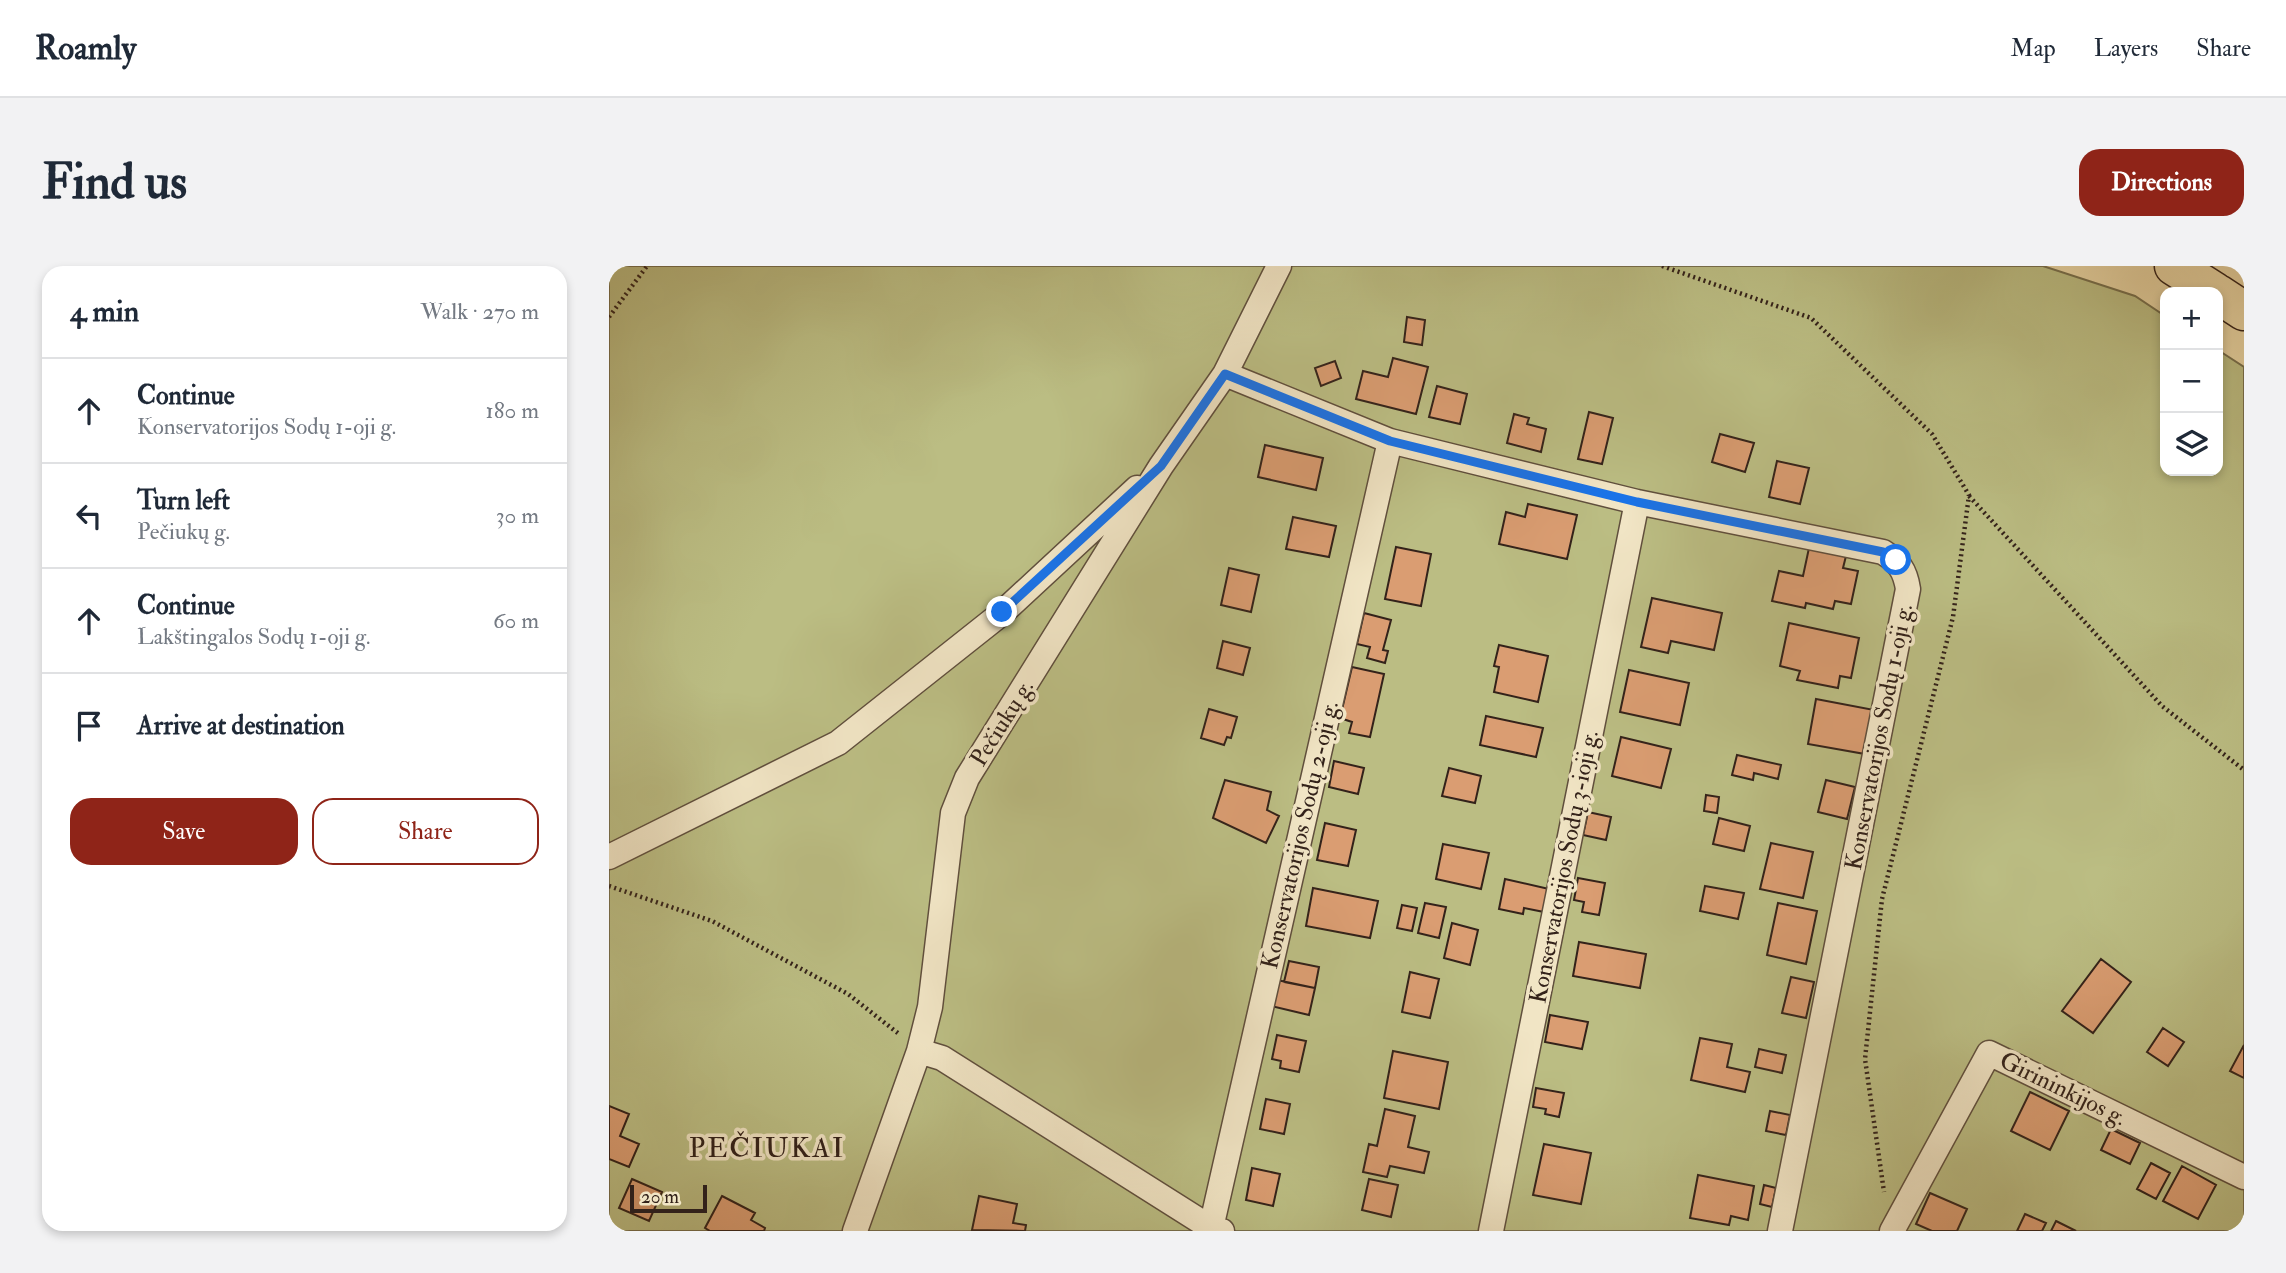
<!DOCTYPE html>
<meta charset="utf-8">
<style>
:root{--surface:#fff;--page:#f2f2f3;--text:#1f2937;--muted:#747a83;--line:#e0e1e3;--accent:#8f2418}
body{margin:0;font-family:"IM FELL Double Pica",serif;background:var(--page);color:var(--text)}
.controls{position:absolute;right:21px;top:21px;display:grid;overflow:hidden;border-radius:14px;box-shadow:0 4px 10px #0003}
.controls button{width:63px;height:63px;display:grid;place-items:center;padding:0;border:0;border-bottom:2px solid var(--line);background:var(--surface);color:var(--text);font:35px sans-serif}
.scale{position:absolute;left:21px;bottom:18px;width:77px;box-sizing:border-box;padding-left:7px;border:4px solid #33221a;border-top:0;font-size:19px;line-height:24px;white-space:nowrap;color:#33221a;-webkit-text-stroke:5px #f1e5c5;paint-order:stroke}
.stop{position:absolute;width:21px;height:21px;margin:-16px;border:5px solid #1a73e8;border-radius:50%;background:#fff}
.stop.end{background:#1a73e8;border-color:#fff;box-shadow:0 2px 7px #0008}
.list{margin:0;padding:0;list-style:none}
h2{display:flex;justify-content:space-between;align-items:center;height:91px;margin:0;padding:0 28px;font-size:30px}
h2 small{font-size:23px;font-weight:400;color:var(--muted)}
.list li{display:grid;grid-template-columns:46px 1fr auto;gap:21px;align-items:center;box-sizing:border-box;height:105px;padding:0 28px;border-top:2px solid var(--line)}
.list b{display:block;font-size:26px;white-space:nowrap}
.list p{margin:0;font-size:23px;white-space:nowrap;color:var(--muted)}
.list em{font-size:23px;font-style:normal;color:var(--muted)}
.actions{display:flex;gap:14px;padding:21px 28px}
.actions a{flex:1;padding:16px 0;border:2px solid var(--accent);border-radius:21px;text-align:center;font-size:24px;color:var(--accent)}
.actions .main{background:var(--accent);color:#fff}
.icon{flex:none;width:38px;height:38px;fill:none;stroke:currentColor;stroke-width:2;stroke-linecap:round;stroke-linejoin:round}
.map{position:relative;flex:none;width:1635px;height:965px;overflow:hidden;border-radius:21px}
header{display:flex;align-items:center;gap:42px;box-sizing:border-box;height:98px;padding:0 35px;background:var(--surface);border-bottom:2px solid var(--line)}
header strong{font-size:33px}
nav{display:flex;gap:38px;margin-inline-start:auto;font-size:24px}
.intro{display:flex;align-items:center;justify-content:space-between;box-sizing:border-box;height:168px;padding:0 42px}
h1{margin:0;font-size:49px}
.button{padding:18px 32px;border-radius:21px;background:var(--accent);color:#fff;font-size:24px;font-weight:700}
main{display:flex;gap:42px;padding:0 42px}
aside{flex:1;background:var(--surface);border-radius:21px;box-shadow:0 4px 10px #0003}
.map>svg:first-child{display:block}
</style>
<header>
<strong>Roamly</strong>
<nav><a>Map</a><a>Layers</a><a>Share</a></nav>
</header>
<div class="intro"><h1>Find us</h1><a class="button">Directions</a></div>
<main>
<aside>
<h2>4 min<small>Walk · 270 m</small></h2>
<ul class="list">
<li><svg class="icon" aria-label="ahead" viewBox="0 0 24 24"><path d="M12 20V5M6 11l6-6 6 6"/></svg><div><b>Continue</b><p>Konservatorijos Sodų 1-oji g.</p></div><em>180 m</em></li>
<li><svg class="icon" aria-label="left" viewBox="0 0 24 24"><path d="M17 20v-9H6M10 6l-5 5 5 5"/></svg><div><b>Turn left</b><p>Pečiukų g.</p></div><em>30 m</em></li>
<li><svg class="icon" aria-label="ahead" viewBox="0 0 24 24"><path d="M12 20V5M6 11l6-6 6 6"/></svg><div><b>Continue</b><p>Lakštingalos Sodų 1-oji g.</p></div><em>60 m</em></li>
<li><svg class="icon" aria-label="arrive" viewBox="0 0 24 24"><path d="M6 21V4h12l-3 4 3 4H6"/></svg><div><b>Arrive at destination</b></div></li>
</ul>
<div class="actions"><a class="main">Save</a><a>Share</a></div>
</aside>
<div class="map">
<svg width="1635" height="965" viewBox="0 0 1635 965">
<rect width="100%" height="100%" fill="#e9d7a6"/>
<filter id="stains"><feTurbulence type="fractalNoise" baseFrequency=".00286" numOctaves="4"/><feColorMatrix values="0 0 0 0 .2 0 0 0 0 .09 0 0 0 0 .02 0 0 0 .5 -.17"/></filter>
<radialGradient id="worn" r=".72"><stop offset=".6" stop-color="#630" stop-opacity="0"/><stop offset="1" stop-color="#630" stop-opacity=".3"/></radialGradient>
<path fill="#bbbd83" stroke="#77704e" stroke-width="2" d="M 0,0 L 1434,0 L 1526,30 L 1556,50 L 1556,205 L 1609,205 L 1609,84 L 1635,101 L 1635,965 L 0,965 Z"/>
<path fill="#da9d72" stroke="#33221a" stroke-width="2" d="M 798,51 L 816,54 L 813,79 L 795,76 Z
M 784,92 L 819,101 L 807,148 L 747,133 L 754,105 L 779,111 Z
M 726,95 L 732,112 L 712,120 L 706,102 Z
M 828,120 L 858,128 L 851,158 L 820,151 Z
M 980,146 L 1004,152 L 993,198 L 969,193 Z
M 905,148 L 920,152 L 918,158 L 937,163 L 932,186 L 898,177 Z
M 1111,168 L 1145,177 L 1136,206 L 1103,196 Z
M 656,179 L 714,192 L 707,224 L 649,211 Z
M 1168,195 L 1200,202 L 1191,238 L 1160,231 Z
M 919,238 L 968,249 L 958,293 L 890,278 L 897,246 L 916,251 Z
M 684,251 L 727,260 L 720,291 L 677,283 Z
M 787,281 L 822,288 L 812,340 L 776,333 Z
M 1200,282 L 1237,290 L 1234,302 L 1249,305 L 1242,338 L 1226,335 L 1224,343 L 1197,337 L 1196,342 L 1163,335 L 1170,305 L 1194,310 Z
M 620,302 L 650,309 L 642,346 L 612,339 Z
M 1043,332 L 1113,347 L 1105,384 L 1062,375 L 1059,387 L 1032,381 Z
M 755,347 L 782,354 L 774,384 L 779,385 L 776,397 L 758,392 L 761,381 L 748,378 Z
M 1180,357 L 1250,372 L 1242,412 L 1231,410 L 1229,422 L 1188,414 L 1191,405 L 1171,400 Z
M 614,375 L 641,382 L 634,409 L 608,402 Z
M 890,379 L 939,390 L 929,436 L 885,426 L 890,401 L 885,400 Z
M 743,401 L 775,408 L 761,471 L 740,467 L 743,456 L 731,452 Z
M 1020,404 L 1080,417 L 1071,459 L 1011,446 Z
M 1207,433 L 1265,444 L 1256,488 L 1199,478 Z
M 600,443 L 628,451 L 622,472 L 618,471 L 615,479 L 592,472 Z
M 877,450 L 934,462 L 927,491 L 871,479 Z
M 1012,471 L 1062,483 L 1052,522 L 1003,510 Z
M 1128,489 L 1172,499 L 1169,513 L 1145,507 L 1144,514 L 1123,509 Z
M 725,495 L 755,502 L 749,528 L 720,521 Z
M 840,502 L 872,510 L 866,537 L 833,530 Z
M 616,514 L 662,526 L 658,544 L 670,550 L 657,577 L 604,552 Z
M 1217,514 L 1246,521 L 1238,553 L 1209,546 Z
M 1097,529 L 1110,531 L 1108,547 L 1095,545 Z
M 979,546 L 1002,551 L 997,574 L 974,569 Z
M 1110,552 L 1141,560 L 1135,585 L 1104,578 Z
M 716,557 L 747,564 L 739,600 L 708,594 Z
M 1162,577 L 1204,586 L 1194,632 L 1151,623 Z
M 834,578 L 880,587 L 872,623 L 827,613 Z
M 969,612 L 996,617 L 990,649 L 973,646 L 975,636 L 965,634 Z
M 896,613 L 940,623 L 935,646 L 915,642 L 914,648 L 890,643 Z
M 1096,620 L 1135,627 L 1129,653 L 1091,645 Z
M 704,622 L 769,635 L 761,672 L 697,660 Z
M 816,637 L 837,641 L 830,672 L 809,667 Z
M 1169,637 L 1208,645 L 1197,698 L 1158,689 Z
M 793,639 L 808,642 L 803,665 L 788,662 Z
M 843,657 L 869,664 L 861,699 L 835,692 Z
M 970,676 L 1037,688 L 1031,722 L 964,710 Z
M 1492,693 L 1522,716 L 1484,767 L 1453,745 Z
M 680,695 L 710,701 L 706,722 L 675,716 Z
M 801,706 L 830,713 L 821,752 L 793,746 Z
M 1182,711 L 1205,716 L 1197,752 L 1173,747 Z
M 668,714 L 706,722 L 700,749 L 662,740 Z
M 941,749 L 979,756 L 973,783 L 936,776 Z
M 1554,762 L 1575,776 L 1559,800 L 1538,786 Z
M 668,769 L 697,775 L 690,806 L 671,802 L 672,795 L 663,793 Z
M 1091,772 L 1123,778 L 1118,801 L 1141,806 L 1136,826 L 1082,814 Z
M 1635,779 L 1635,812 L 1621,805 Z
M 1150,783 L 1177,789 L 1173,807 L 1146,801 Z
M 784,785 L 839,796 L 830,843 L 775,832 Z
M 927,822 L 955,827 L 950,851 L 936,848 L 937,843 L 924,841 Z
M 1421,826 L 1460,845 L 1441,884 L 1402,865 Z
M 657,833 L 681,838 L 675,868 L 651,863 Z
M 0,840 L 20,848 L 11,870 L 30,878 L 20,901 L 0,893 Z
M 776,843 L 806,850 L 799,881 L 820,886 L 815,907 L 781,900 L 778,911 L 754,906 L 760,878 L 768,880 Z
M 1161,845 L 1181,849 L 1177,869 L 1157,865 Z
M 1502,863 L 1531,877 L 1521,898 L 1492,884 Z
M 935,878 L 982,887 L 972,938 L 924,929 Z
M 1542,897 L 1561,907 L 1547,933 L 1528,923 Z
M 1573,900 L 1607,919 L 1589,953 L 1554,935 Z
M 643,902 L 671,908 L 664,940 L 637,934 Z
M 1089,909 L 1145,920 L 1139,954 L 1122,950 L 1120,959 L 1081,952 Z
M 23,913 L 53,926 L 40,955 L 10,942 Z
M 760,913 L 789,919 L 782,951 L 753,944 Z
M 1155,919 L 1167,922 L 1163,941 L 1151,938 Z
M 1321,927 L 1358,943 L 1348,965 L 1323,965 L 1307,958 Z
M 113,930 L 146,947 L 142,954 L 156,962 L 155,965 L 101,965 L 96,962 Z
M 370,930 L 408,938 L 404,957 L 417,959 L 416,965 L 363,964 Z
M 1416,948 L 1437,957 L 1433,965 L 1408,965 Z
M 1447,955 L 1467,965 L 1442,965 Z"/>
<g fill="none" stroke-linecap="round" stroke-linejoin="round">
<g stroke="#604f3d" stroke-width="27">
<path id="street" d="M 616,108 L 781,175 L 1028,236 L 1274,286 C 1290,296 1296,304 1299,323 L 1171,965
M 0,591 L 229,477 L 393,347 L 528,222
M 310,785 L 333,792 L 602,962 L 613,965
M 602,962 L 781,175
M 246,965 L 310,785 L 321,741 L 344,547 L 358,512 L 552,200 L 616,108 L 670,0
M 882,965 L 1028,236
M 1283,965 L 1380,787 L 1635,911"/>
</g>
<g stroke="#33221a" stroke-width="41">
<path id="primary" d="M 1565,0 L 1606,26
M 1609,28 L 1635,45"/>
</g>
<path stroke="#33221a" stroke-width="4.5" stroke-dasharray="2 3.5" stroke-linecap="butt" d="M 1053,0 L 1202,52 L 1323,168 L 1360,229 L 1344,351 L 1273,633 L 1256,793 L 1275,926
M 0,51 L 38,0
M 1360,230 L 1553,440 L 1635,504
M 0,620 L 103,655 L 239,728 L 290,768"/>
<use href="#street" stroke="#f1e5c5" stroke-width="24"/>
<use href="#primary" stroke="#e9d7a6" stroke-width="38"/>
</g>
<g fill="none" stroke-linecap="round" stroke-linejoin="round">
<path stroke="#1a73e8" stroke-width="9" d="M 393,346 L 552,200 L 616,108 L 781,175 L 1028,236 L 1274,286 L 1287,294"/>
</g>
<g text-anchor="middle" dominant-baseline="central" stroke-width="7" stroke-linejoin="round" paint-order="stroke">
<g font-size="24" fill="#33221a" stroke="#f1e5c5">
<text transform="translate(393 457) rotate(-58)">Pečiukų g.</text>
<text transform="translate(1270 471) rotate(-79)">Konservatorijos Sodų 1-oji g.</text>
<text transform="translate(691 569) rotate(-77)">Konservatorijos Sodų 2-oji g.</text>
<text transform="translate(955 601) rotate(-79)">Konservatorijos Sodų 3-ioji g.</text>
<text transform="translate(1454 823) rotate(26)">Girininkijos g.</text>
</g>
<g font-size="28" letter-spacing="2" fill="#33221a" stroke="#f1e5c5">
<text x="158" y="882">PEČIUKAI</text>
</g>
</g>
<rect width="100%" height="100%" filter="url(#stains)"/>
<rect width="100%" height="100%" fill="url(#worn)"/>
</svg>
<div class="controls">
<button>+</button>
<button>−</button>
<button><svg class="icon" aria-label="layers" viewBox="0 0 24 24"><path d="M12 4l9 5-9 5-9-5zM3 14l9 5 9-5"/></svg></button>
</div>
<div class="scale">20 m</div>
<div class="stop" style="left:1287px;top:294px"></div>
<div class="stop end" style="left:393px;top:346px"></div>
</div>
</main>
